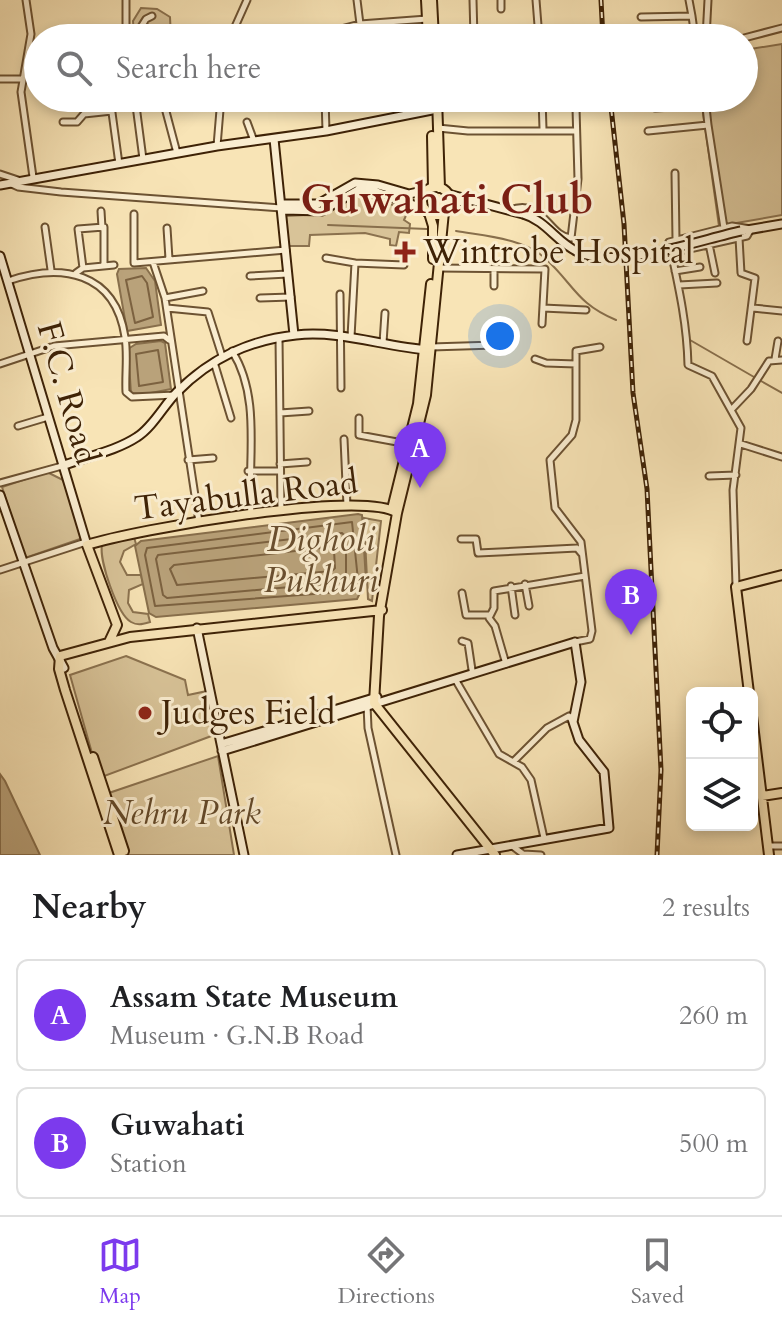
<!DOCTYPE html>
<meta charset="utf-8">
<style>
:root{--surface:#fff;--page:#f6f6f6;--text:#202124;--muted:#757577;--line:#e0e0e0;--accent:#7c3aed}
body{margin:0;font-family:Cardo,serif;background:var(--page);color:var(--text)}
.controls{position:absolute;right:24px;bottom:24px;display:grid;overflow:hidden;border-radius:12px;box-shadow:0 4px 12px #0003}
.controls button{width:72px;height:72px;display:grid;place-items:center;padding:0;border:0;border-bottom:2px solid var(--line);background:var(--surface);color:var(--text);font:40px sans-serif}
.you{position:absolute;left:500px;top:336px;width:28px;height:28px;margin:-20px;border:6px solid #fff;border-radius:50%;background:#1a73e8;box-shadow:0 0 0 12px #1a73e833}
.badge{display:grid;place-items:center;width:52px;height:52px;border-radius:50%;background:var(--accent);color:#fff;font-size:26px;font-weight:700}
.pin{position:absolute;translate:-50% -66px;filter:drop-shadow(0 2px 4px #0008)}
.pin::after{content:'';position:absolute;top:42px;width:28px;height:24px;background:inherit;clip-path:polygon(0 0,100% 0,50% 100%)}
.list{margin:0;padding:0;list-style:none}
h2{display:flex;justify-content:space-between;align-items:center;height:104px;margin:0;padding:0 32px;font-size:34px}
h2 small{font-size:26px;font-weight:400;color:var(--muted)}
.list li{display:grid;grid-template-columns:52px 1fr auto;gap:24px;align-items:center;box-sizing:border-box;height:112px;margin:0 16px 16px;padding:0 16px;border:2px solid var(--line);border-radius:12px}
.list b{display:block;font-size:30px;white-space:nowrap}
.list p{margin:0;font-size:26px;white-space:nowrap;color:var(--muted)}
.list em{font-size:26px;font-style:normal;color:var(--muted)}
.icon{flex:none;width:44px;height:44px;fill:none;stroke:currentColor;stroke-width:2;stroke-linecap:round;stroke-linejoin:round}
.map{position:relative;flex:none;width:782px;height:855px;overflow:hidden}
.search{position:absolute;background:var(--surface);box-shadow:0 4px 12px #0003;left:24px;right:24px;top:24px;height:88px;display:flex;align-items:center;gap:20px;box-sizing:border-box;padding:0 28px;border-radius:44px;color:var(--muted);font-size:30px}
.sheet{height:360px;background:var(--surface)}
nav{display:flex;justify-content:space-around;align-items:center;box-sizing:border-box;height:112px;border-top:2px solid var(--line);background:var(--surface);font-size:22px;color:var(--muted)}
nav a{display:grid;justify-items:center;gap:4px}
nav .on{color:var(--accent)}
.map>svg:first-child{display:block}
</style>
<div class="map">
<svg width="782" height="855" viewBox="0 0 782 855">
<rect width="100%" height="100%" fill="#f8e4b6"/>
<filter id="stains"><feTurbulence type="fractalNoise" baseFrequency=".0025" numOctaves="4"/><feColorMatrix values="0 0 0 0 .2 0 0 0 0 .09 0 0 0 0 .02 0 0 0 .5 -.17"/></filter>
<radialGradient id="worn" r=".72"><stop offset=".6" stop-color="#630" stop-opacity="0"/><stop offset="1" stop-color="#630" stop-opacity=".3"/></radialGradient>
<path fill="#d8c398" stroke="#8b724f" stroke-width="2" d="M 141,8 L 157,9 L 170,17 L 171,38 L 134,35 L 133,21 Z
M 782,44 L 782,215 L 719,226 L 701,98 L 744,98 L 744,50 Z
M 355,195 L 367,195 L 408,211 L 404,220 L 410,224 L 409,233 L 399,232 L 396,246 L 390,245 L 390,239 L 365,233 L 310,235 L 309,246 L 287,246 L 286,216 L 327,214 Z
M 47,472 L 63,480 L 83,538 L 25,558 L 2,487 Z
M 364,518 L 381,521 L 372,601 L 368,599 Z
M 133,534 L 136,544 L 124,551 L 120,562 L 127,575 L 141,575 L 143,584 L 129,590 L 128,603 L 133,612 L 148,614 L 150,622 C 143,624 138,626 131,622 C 117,614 99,560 102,545 Z
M 126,656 L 185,680 L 188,695 L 207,691 L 214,735 L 99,778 L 70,675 Z
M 218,756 L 234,855 L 123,855 L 103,795 Z"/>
<path fill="#b9a27a" stroke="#886f4c" stroke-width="2" d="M 146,268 L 155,281 L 161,325 L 127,331 L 117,274 L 119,269 Z
M 161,341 L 165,343 L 171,389 L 146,394 L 131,393 L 128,349 L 136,344 Z
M 358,514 L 362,515 L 366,581 L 357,599 L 156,617 L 149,613 L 135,546 L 141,541 Z
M 0,774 L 5,781 L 40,855 L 0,855 Z"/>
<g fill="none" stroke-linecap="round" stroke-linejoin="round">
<path stroke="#7c6240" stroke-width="2" d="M 142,276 L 147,283 L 153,317 L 135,323 L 126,280 Z
M 158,350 L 163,382 L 139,386 L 136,354 Z
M 352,522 L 358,580 L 354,591 L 155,606 L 145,555 L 147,548 Z
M 342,533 L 346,537 L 346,582 L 167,598 L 163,595 L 156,559 L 158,555 Z
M 330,547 L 334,550 L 335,568 L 332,571 L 177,585 L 170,569 L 174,565 Z"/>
<path stroke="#886f4c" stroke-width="2" d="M 328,225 L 427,229
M 456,231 C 484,236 524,238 546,259 C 574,285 577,304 616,320
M 690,340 L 754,377
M 761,381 L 782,393"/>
<g stroke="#6c5232" stroke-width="9">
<path id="street" d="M 26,0 L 31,34 L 21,92 L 33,177
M 357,0 L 360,24
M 473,0 L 474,38
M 501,0 L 501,9
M 536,0 L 539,38
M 689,0 L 692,16
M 641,17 L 692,16 L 695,38
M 707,32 L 726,31 L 727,35 L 740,38
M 113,38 L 126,27 L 126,0
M 134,38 L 146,19 L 152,16
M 230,38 L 247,0
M 306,38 L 360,24 L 427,19
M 550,38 L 587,35
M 706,38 L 708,0
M 744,38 L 782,28
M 0,79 L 21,79
M 110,98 L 119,164
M 135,98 L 143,159
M 325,98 L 326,131
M 463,98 L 484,98
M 542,98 L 543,129
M 652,98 L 655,108 L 673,107 L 673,98
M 164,104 L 177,153
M 63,122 L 77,122 L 84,114 L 112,111
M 247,122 L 254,141
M 708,125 L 724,228
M 438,128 L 468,131 L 575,131
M 648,131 L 708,125 L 705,98
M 217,146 L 221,98
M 675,173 L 676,240
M 0,174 L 18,180
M 9,183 L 18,187 L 61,192 L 281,208
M 510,210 C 543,197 549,237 571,238 L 578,179 L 576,108
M 101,211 L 102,228
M 134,214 L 134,263 L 286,250
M 45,227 L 51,270
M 167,228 L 169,259
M 739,238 L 741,273 L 755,278 L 747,341
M 709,244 L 715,273
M 672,253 L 747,236 L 751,229 L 732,226 L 669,242 C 678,284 687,322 688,365 L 712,376 L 741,428 L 733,490 L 736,586
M 326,258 L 355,263 L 351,337
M 153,262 L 165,298 L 199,522
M 355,263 L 404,265
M 83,268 L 78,229 L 104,227 L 104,266
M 438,268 L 545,269 L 542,324
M 675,271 L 700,267
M 76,273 L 83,268 L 114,265
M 250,276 L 288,274
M 8,281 C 61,263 115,271 125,337 C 128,355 125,374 126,392 L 132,397 L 175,395
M 679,285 L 717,283
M 494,286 L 494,269
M 340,294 L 341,388
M 165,298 L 203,291
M 260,298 L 291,297
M 167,308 L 208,312 L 222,356
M 543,308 L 586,310
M 753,308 L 782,311
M 279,338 L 281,511
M 383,343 L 385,313
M 431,347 L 495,345
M 232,351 C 262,398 247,462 251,514
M 535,359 L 546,363 L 576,364
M 775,359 L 778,341
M 214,362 L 231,418
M 0,364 L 54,346 L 164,336 L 169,340
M 732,409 L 751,389 L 769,361 L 782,360
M 280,413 L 309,411
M 359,418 L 359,435 L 408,444
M 18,426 L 48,417
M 344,439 L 347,506
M 741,444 L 782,457
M 188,460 L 213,458
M 280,464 L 307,462
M 248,471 L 280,471
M 709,476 L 736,475
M 0,483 L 62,466
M 461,539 L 476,539 L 478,553 L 577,548 L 582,554
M 0,570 L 86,542
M 525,584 L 529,606
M 511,586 L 515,615
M 462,593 L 466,615 L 489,615
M 462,641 L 468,643 L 472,670
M 575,642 L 590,639 L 592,631 L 581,542 L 555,508 L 550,460 L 572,435 L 576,420 L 576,351 L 600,347
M 506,664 L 495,626 L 489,618 L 494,608 L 494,591 L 585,576
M 455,679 L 499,754 L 522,767 L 531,780 L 544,838
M 367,705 L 368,728 L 396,855
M 514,761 L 547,728 L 569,716 L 572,721
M 511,845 L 523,854 L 541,855
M 768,846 L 782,846"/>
</g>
<g stroke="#3e2206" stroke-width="11">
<path id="secondary" d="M 274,139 L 294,335
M 0,185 L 217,146 L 326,131 L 432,110
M 448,194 L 523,214
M 283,204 L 318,204 L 355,183 L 378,185 L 409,194 L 427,190
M 449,205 L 466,200
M 284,210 L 322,211 L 358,190 L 371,190 L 425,209
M 741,231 L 782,224
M 0,256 L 87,545
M 62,466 C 85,457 116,451 137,437 C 153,427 164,405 177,392 C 211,358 249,340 296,335 C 341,330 384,347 429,350
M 0,495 L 53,648 L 64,668
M 197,628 L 244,855
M 221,744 L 377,697
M 222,751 L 575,642
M 457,855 L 609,828 L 604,772 L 579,740 L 573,722 L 581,682 L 575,642"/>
</g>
<g stroke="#3e2206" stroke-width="12">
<path id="primary" d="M 426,0 L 428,38
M 432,0 L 434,38
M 437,98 L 440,188
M 432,136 L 433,187
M422 201a14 14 0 1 1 28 0a14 14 0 1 1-28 0Z
M 444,212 L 426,395 L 397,513 L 379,616 L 374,703 L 495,855
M 429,213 L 433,226 L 433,259
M 392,509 L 418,404 L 431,284
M 109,642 L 117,625 L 87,545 C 133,530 363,489 397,513
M 749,693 L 736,587 L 782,575
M 752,716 L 769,855
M 93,757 L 124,851
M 762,796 L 782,793
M 119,855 L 65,690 L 59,669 L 60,656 L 130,637 L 382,610"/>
</g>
<use href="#street" stroke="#faedd0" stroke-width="5"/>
<use href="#secondary" stroke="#faedd0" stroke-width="7"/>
<use href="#primary" stroke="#f8e4b6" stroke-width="8"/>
<g stroke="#3e2206" stroke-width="5">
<path id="rail" d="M 601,0 L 603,38
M 610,98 L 624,224 L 633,393 L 647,489 L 661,770 L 657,855"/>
</g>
<use href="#rail" stroke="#faedd0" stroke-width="2" stroke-dasharray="6" stroke-linecap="butt"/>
<g stroke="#3e2206" stroke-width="11" stroke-linecap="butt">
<path id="secondary-bridge" d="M 523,214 C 547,221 556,242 578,252 C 618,270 699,240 741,231"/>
</g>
<use href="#secondary-bridge" stroke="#faedd0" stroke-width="7"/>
</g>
<g fill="#8f2418" stroke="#faedd0" stroke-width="3">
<path d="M401 240h8v8h8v8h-8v8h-8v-8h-8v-8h8z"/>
<circle cx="145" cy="713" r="8"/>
</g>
<g text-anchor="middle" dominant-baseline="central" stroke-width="6" stroke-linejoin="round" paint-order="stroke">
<g font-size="34" fill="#3e2206" stroke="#faedd0" text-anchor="start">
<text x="423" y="252">Wintrobe Hospital</text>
<text x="161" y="713">Judges Field</text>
</g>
<g font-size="34" fill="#3e2206" stroke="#faedd0">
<text transform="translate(68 393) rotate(74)">F.C. Road</text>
<text transform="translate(246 495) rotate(-7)">Tayabulla Road</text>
</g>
<g font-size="34" font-style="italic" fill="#644a2a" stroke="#faedd0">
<text x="182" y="813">Nehru Park</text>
</g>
<g font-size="36" font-style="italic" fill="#694f2f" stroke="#faedd0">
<text x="321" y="539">Digholi<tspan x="321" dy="41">Pukhuri</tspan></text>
</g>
<g font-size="42" font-weight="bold" fill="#7a1f14" stroke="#faedd0">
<text x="447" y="199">Guwahati Club</text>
</g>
</g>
<rect width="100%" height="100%" filter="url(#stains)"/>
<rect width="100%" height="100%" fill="url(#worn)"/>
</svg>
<div class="controls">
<button><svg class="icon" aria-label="locate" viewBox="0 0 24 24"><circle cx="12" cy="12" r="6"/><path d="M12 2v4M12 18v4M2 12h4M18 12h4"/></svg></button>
<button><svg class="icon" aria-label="layers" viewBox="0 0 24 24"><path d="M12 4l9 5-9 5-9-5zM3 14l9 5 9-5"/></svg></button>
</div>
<div class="you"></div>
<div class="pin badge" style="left:420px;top:488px">A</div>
<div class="pin badge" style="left:631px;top:635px">B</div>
<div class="search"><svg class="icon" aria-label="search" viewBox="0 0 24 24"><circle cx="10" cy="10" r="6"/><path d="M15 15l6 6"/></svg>Search here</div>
</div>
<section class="sheet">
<h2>Nearby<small>2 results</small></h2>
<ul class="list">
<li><span class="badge">A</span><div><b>Assam State Museum</b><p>Museum · G.N.B Road</p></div><em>260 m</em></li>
<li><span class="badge">B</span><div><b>Guwahati</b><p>Station</p></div><em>500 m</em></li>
</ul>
</section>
<nav>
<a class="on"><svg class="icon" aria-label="map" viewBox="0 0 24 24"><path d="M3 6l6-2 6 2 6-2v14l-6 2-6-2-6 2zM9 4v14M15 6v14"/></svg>Map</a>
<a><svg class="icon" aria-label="directions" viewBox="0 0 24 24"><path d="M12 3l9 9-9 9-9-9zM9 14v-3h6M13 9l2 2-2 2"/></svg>Directions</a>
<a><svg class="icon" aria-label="saved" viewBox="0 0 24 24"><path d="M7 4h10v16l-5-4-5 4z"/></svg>Saved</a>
</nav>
